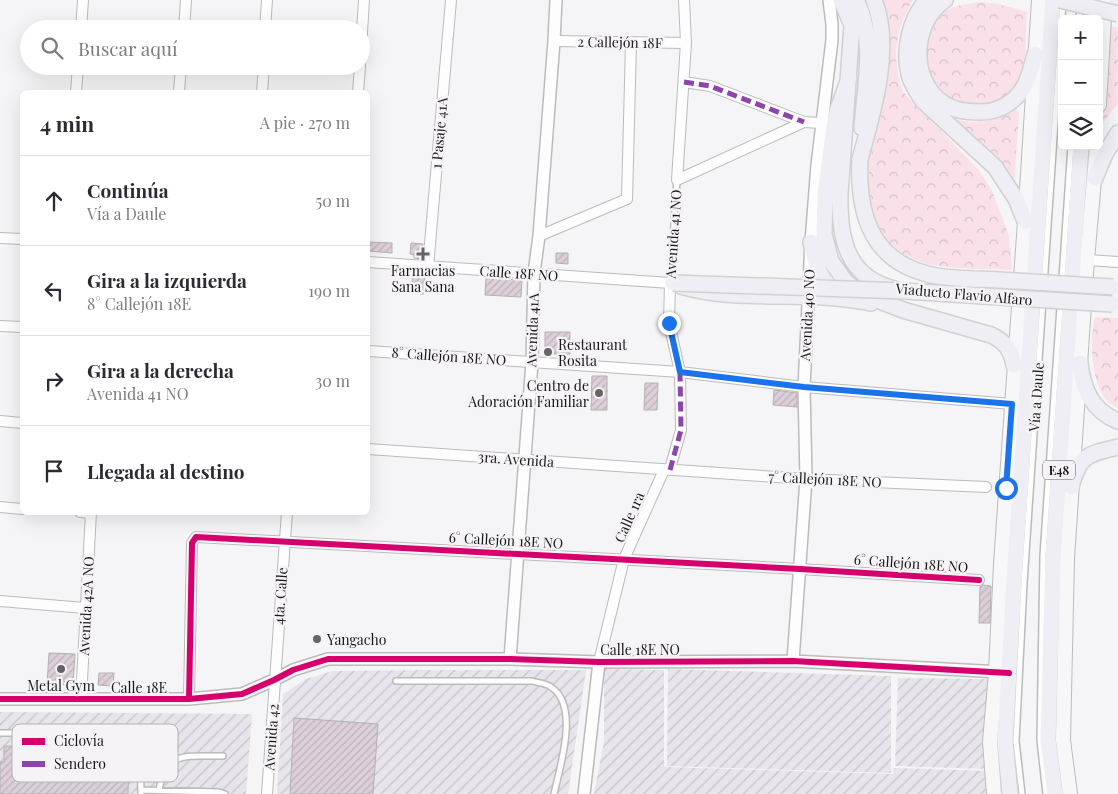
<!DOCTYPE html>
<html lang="es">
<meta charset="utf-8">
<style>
:root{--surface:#fff;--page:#f7f7f7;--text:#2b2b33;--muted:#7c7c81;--line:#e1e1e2}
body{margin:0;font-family:"Playfair Display",serif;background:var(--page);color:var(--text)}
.controls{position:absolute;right:15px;top:15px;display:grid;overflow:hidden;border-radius:8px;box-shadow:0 5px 20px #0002}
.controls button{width:45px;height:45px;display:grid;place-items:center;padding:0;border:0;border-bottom:1px solid var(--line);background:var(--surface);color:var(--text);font:25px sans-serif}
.stop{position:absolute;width:15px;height:15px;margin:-11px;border:4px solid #1a73e8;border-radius:50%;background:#fff}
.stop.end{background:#1a73e8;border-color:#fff;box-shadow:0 1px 5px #0008}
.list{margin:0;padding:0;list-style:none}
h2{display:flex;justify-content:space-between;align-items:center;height:65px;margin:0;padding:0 20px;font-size:21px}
h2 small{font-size:16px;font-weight:400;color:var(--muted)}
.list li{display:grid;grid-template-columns:32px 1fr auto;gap:15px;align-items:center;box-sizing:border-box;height:90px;padding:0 20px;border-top:1px solid var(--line)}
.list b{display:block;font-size:19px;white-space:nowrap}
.list p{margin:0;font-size:16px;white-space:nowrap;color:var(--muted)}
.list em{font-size:16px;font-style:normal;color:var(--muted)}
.icon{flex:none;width:28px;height:28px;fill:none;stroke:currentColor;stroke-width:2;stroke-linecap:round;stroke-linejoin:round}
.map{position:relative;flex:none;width:1118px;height:794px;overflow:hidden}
.search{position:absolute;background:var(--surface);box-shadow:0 5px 20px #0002;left:20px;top:20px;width:350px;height:55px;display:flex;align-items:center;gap:12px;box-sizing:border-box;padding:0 18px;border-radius:28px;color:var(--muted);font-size:19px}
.panel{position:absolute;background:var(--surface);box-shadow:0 5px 20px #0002;left:20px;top:90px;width:350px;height:425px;border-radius:8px}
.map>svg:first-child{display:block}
</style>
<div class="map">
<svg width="1118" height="794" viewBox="0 0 1118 794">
<defs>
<pattern id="industrial-furrows" width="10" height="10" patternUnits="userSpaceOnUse" patternTransform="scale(1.25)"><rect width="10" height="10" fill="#e8e4eb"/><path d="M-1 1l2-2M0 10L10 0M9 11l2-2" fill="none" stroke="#c6c3c9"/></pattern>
<pattern id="park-crowns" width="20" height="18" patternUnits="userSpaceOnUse" patternTransform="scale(1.25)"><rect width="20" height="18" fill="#fae1e9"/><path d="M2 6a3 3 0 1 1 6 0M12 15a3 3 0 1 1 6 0" fill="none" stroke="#d6c0c7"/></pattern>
<pattern id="building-hatch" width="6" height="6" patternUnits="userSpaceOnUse" patternTransform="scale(1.25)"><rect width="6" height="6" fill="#dccfd9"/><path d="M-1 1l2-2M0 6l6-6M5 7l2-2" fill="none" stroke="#bcb1ba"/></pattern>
</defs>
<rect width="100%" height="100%" fill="#f5f4f6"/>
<path fill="url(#industrial-furrows)" d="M 604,669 L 664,670 L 664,767 L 893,774 L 894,768 L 989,771 L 989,794 L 594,794 L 604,742 Z
M 668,669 L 891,676 L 891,773 L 667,766 Z
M 411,670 L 586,670 L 568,794 L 277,794 L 283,694 L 306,679 L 333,671 Z
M 898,678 L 987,679 L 986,744 L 989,769 L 895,766 Z
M 0,712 L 252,714 L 246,794 L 0,794 Z"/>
<path fill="url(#park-crowns)" d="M 881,0 L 913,0 C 895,29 891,60 903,92 L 977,168 L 992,190 L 1009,236 L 1012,270 C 981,268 935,271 907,256 C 884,243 871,219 867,194 C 864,174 869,156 871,137 C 874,91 878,46 881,0 Z
M 980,2 L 999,4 L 1027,12 C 1025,32 1028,59 1020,77 C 1013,91 1001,103 985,105 C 977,106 967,107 959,104 C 926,95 918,56 932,29 C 935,23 941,15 946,11 C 956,5 968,4 980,2 Z
M 1109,26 L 1118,28 L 1118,103 L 1102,124 Z
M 1016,109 L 1019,113 L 1014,185 L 951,119 C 975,124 995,123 1016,109 Z
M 1095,317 L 1118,318 L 1118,408 C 1090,398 1089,341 1095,317 Z"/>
<path fill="url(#building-hatch)" stroke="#b2b1b2" d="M 368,242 L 392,243 L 392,253 L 368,251 Z
M 411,243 L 423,244 L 422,259 L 414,258 L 414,255 L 410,254 Z
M 556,253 L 568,253 L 568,264 L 556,263 Z
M 413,272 L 425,273 L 424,294 L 411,293 Z
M 486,277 L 522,280 L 521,297 L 485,295 Z
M 545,332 L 570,332 L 570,354 L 545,354 Z
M 592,376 L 607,376 L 607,410 L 591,410 Z
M 645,383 L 658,383 L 657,410 L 644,410 Z
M 774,390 L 797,393 L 797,407 L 773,405 Z
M 983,585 L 991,586 L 990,623 L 979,623 L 980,587 Z
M 49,653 L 75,654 L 73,685 L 47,684 Z
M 99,673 L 114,673 L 113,686 L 98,685 Z
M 294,718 L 378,724 L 373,794 L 290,794 Z
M 4,746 L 110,749 L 110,747 L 129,747 L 128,794 L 0,794 L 0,762 L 4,762 Z"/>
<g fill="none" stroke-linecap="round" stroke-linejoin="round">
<g stroke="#bcbbbc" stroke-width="8">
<path id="service" d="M 1079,19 L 1080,7
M 670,283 L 677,180
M 396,681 L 532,681 C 538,683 546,683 551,687 C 580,706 560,766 554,794
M 0,733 L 132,733 L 138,735 L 140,740 L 141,794
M 141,790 L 219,792 L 225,794
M 159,790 C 166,749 189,757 223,756
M 1022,794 L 1016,741 L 1024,583 L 1063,3
M 1046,794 L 1040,740 L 1043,556 L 1071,146"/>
</g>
<g stroke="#bcbbbc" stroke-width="12">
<path id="minor" d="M 684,0 L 686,43 L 677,180 L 804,122 L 821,123
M 81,29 L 83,0
M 184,29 L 186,0
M 265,29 L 267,0
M 554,41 L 686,43
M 361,48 L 364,0
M 684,82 L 710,86 L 804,122
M 76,92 L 78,66
M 179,92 L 181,66
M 262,92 L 264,66
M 358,92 L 360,66
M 539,236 L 627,199 L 631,43
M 0,238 L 22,239
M 1087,260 L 1118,262
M 368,262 L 670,283 L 669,323 L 680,372 L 681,430 L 671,465
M 428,267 L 451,0
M 0,326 L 22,327
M 368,351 L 680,372 L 804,387 L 1012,404
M 0,421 L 22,423
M 368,449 L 806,479 L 986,487
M 0,507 L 22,509
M 80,512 L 91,513
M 0,601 L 85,608
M 599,662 L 624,559 L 664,470
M 81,699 L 91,512
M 189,699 L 192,543 L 196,537 L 800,569 L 979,580
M 267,794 L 287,512"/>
</g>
<g stroke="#bcbbbc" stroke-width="14">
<path id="tertiary" d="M 510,659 L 532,362 L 534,273 L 539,236 L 554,41 L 556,0
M 793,661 L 806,479 L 804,387 L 811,242 L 817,165 L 832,40 L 832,24 L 829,0
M 0,699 L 189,699 L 242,694 L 274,680 L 293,670 L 328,659 L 510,659 L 599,662 L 793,661 L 1002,672
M 584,794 L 599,662"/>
</g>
<g stroke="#bcbbbc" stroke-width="16">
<path id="secondary" d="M 1099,105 L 1105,0
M 994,794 L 990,742 L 996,672 L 1001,564 L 1025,221 L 1039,0
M 1070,794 L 1063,740 L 1067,558 L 1087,260 L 1097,146"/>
</g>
<g stroke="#d2d1d2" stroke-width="18">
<path id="primary" d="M 841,0 L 852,25 L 840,194 C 839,237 846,278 895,289
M 856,0 C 876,39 865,86 862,128
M 927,0 C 910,18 903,50 909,74 C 911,84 918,93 923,101 L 995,167 L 1016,199 L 1025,221
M 945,0 C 912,22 909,80 943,103 C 954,111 967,112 980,112 C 997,112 1012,104 1022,90 C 1029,80 1032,65 1035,54
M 1117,0 L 1118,0
M 849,78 L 838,109 L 834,127 L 825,194 L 824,234 L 831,261 L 845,281 L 858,292 L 872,298 L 903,310 L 991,335 C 1006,342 1011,350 1014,365
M 860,159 C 873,112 893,47 874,0
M 1095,178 L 1105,154 L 1118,133
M 811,242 C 815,261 820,285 840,293
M 681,286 C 742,304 809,289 871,303
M 1080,363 C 1083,389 1092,411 1118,421
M 1071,487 C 1079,455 1088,454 1118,447
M 1010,794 L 1005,741 L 1014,582 L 1053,0
M 1055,794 L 1048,740 L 1053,557 L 1081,146"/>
</g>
<use href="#service" stroke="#fefdfe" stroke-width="5"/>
<use href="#minor" stroke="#fefdfe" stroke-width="10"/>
<use href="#tertiary" stroke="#fefdfe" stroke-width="11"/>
<use href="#secondary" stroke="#f7f6f9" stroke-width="14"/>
<use href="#primary" stroke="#f0eef5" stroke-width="15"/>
<g stroke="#d2d1d2" stroke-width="18" stroke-linecap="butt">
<path id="primary-bridge" d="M 1060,0 L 1118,14
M 860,159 C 857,217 873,265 937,276 C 957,279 978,279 998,280 C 1037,282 1075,285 1113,287
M 673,283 L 904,291 L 1112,304"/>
</g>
<use href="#primary-bridge" stroke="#f0eef5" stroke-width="15"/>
<path stroke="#8e44ad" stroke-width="5" stroke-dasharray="10 5" stroke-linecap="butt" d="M 684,82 L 710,86 L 804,122
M 670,470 L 681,430 L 680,372"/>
<g stroke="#f6f3f7" stroke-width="9">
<path id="cycleway" d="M 0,699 L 189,699 L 242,694 L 274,680 L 293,670 L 328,659 L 510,659 L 599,662 L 793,661 L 1009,673
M 189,699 L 192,543 L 196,537 L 800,569 L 979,580"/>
</g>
<use href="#cycleway" stroke="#d6006c" stroke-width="6"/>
</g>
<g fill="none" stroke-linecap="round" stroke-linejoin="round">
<path stroke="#1a73e8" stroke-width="6" d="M 669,323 L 680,372 L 804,387 L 1012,404 L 1006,488"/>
</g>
<g fill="#666566" stroke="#f6f3f7" stroke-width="2">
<path d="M420.5 246.5h5v5h5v5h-5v5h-5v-5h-5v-5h5z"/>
<circle cx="548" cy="352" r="5"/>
<circle cx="599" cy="393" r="5"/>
<circle cx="317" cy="639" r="5"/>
<circle cx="61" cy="669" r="5"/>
</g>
<g text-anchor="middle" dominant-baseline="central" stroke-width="4.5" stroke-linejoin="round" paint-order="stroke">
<rect fill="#f6f3f7" stroke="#5b5a5c" stroke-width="1" x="1043" y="460.5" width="32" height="19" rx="4"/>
<g font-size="12" font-weight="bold" fill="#191819">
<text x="1059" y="470">E48</text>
</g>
<g font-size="14" fill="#191819" stroke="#f6f3f7">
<text transform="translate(620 42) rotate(1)">2 Callejón 18F</text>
<text transform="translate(439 133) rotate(-85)">1 Pasaje 41A</text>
<text transform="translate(673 234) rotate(-86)">Avenida 41 NO</text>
<text transform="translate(519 273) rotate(4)">Calle 18F NO</text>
<text transform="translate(964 294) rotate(5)">Viaducto Flavio Alfaro</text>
<text transform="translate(807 315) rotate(-87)">Avenida 40 NO</text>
<text transform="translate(532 330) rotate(-88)">Avenida 41A</text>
<text transform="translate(449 356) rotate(4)">8° Callejón 18E NO</text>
<text transform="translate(1036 397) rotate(-86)">Vía a Daule</text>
<text transform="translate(516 459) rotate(4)">3ra. Avenida</text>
<text transform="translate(825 479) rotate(3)">7° Callejón 18E NO</text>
<text transform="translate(629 517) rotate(-66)">Calle 1ra</text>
<text transform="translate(506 540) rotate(3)">6° Callejón 18E NO</text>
<text transform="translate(911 563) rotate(4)">6° Callejón 18E NO</text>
<text transform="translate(280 596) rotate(-86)">4ta. Calle</text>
<text transform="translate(86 606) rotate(-87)">Avenida 42A NO</text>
<text x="640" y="649">Calle 18E NO</text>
<text x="139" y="687">Calle 18E</text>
<text transform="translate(271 737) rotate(-86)">Avenida 42</text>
</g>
<g font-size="14" fill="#191819" stroke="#f6f3f7">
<text x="423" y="270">Farmacias<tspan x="423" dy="16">Sana Sana</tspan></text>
<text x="558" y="344" text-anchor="start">Restaurant<tspan x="558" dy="16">Rosita</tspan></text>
<text x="589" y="385" text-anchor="end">Centro de<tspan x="589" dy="16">Adoración Familiar</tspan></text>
<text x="327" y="639" text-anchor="start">Yangacho</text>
<text x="61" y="685">Metal Gym</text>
</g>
</g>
<rect x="12" y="724" width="166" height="58" rx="8" fill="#f6f3f7" stroke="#b4b1b4" stroke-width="1"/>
<rect x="22" y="738" width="23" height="7" fill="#d6006c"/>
<rect x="22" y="761" width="23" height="6" fill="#8e44ad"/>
<g font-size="14" fill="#191819">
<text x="54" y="746">Ciclovía</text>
<text x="54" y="769">Sendero</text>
</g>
</svg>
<div class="controls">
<button>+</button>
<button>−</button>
<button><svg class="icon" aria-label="layers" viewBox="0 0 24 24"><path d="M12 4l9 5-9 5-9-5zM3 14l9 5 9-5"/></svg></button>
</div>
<div class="stop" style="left:1006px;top:488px"></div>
<div class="stop end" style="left:669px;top:323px"></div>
<div class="search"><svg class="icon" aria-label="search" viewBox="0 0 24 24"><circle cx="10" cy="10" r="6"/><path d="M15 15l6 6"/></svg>Buscar aquí</div>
<section class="panel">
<h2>4 min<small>A pie · 270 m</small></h2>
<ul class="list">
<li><svg class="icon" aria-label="ahead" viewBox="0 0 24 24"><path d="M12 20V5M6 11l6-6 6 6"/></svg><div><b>Continúa</b><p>Vía a Daule</p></div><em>50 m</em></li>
<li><svg class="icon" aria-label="left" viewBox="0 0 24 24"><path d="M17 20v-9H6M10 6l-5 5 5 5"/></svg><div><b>Gira a la izquierda</b><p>8° Callejón 18E</p></div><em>190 m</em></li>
<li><svg class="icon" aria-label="right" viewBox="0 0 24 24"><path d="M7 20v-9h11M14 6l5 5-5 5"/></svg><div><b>Gira a la derecha</b><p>Avenida 41 NO</p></div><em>30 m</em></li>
<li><svg class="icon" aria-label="arrive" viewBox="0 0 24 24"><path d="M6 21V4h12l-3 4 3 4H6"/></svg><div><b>Llegada al destino</b></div></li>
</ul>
</section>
</div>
